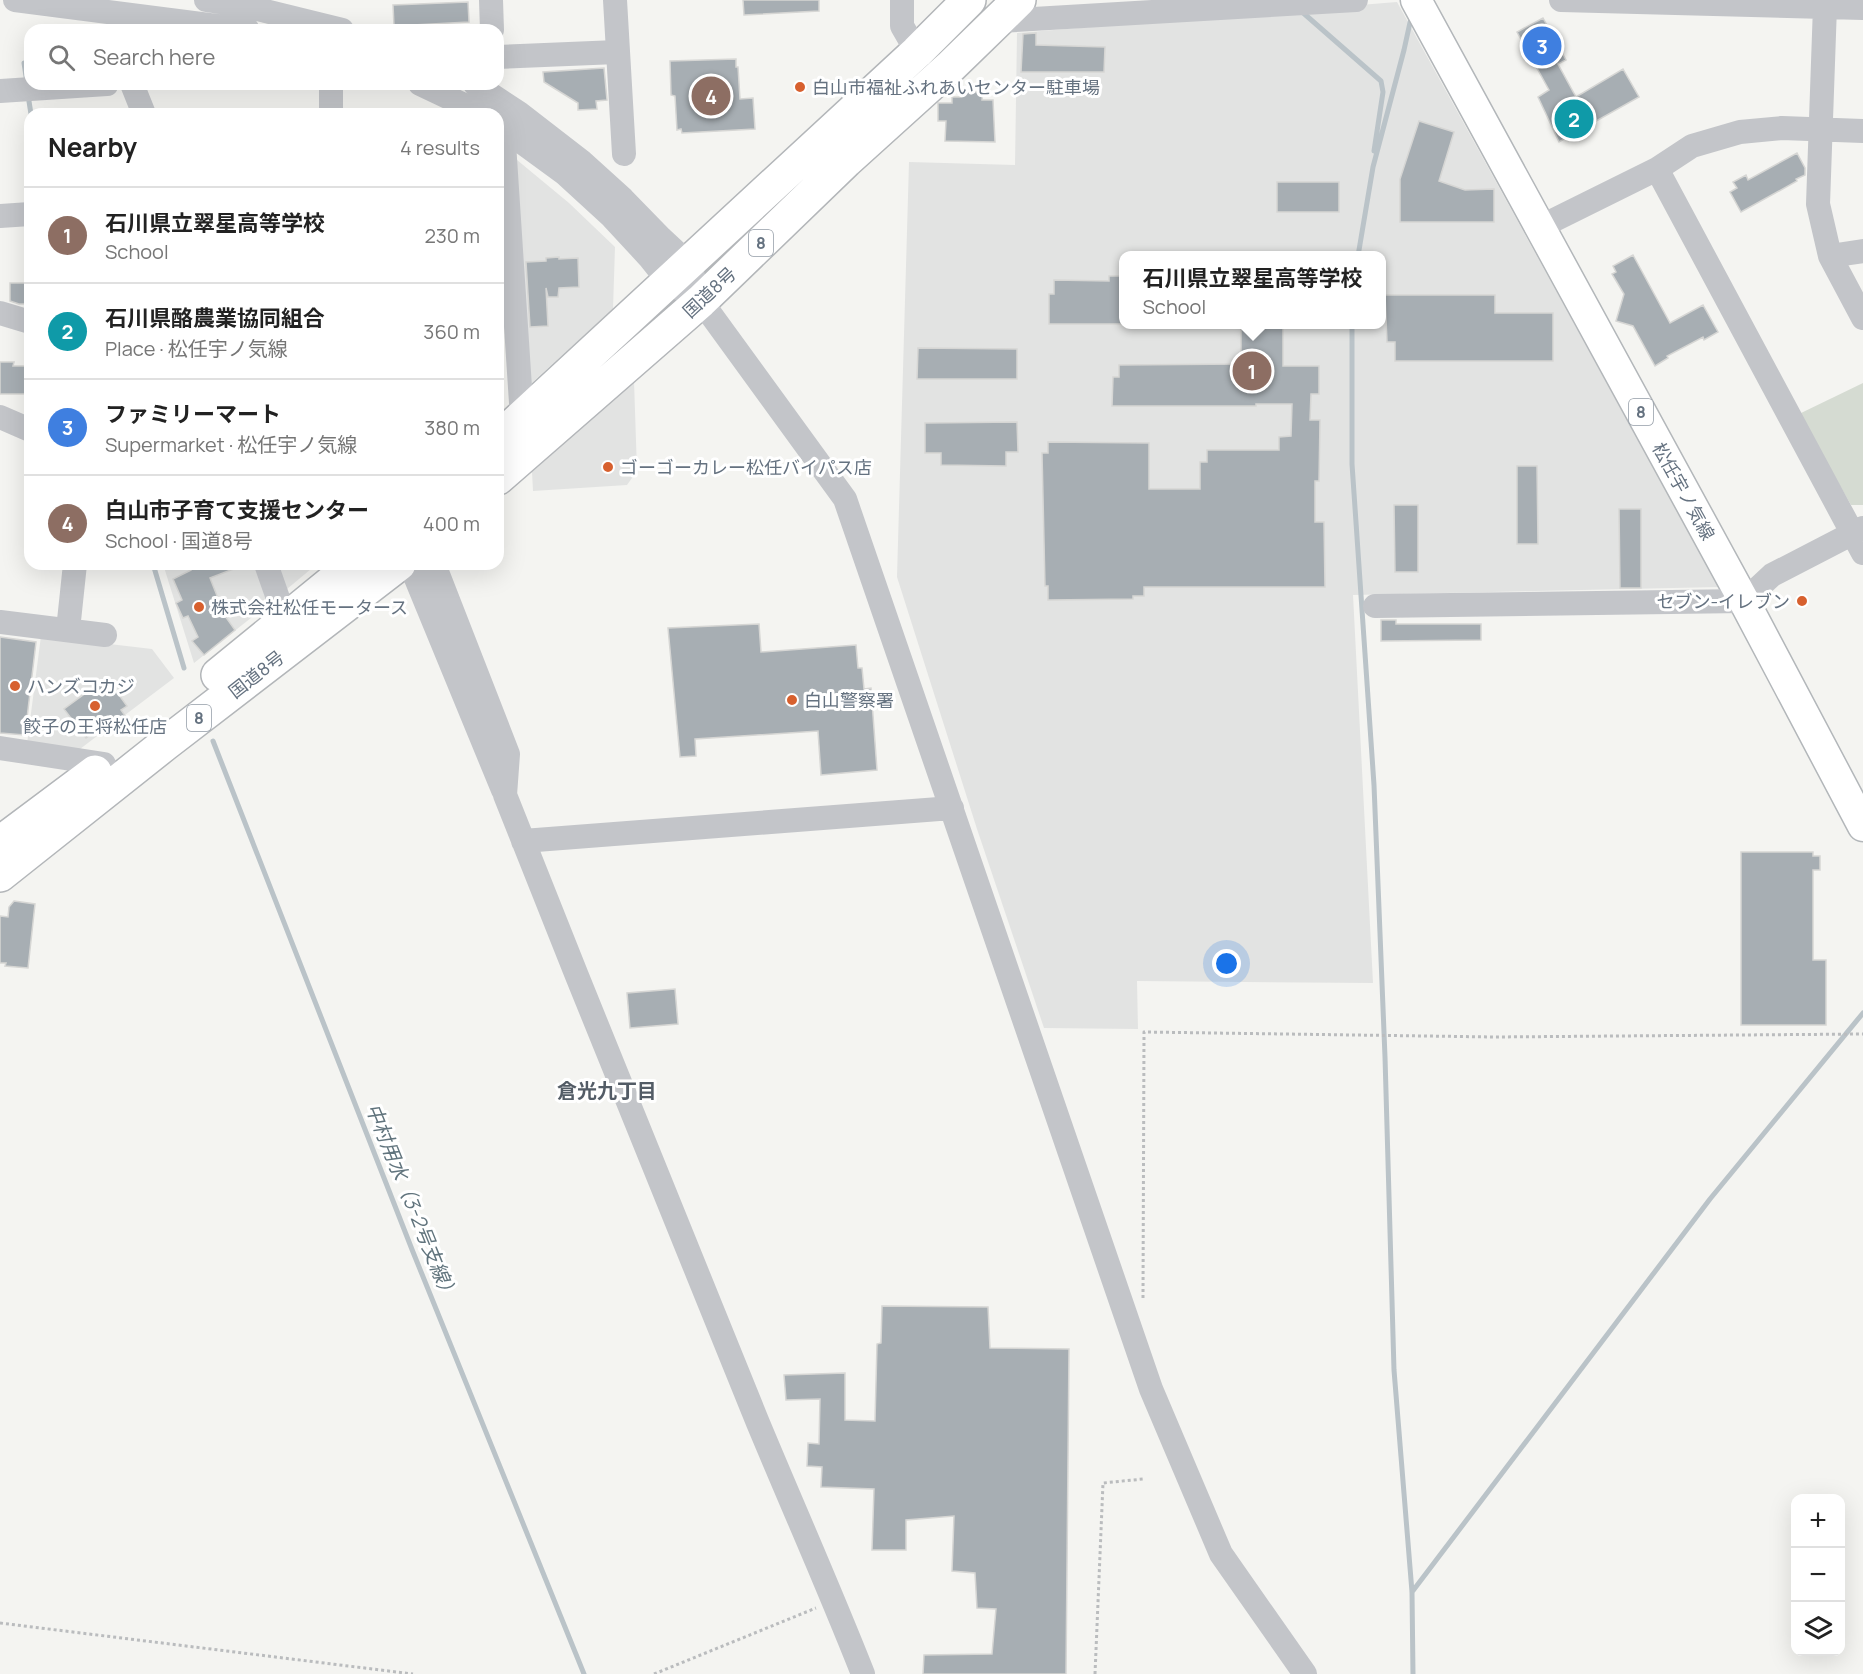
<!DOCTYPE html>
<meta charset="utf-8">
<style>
:root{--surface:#fff;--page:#f2f2f2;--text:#222;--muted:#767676;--line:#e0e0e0;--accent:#d7602e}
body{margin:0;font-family:Manrope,"Noto Sans JP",sans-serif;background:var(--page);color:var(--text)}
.controls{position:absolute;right:18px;bottom:18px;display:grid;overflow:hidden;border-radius:12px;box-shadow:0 6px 24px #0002}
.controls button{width:54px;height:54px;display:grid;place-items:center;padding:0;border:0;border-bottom:2px solid var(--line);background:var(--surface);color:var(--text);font:30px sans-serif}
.you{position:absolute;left:1227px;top:964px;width:21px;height:21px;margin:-15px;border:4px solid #fff;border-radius:50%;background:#1a73e8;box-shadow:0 0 0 9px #1a73e833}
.badge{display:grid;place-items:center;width:39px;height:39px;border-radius:50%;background:var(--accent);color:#fff;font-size:20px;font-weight:700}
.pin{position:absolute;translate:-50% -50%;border:3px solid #fff;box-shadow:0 2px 6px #0006}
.popup{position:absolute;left:1119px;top:251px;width:267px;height:78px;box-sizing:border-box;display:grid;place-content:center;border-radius:12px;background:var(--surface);filter:drop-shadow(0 2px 4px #0005);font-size:20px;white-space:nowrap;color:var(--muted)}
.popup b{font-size:22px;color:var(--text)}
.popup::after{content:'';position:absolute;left:50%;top:100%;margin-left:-12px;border:12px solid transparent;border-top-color:var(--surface)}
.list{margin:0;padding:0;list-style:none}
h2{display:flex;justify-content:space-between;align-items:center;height:78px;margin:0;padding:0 24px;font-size:26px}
h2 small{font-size:20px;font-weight:400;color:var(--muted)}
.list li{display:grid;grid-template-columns:39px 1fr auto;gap:18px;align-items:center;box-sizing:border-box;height:96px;padding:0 24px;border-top:2px solid var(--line)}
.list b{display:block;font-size:22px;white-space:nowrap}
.list p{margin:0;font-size:20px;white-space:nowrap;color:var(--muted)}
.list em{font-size:20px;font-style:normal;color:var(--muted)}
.icon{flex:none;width:33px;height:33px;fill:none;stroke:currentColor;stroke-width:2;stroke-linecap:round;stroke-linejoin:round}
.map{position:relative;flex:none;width:1863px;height:1674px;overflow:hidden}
.search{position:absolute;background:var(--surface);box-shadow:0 6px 24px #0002;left:24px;top:24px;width:480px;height:66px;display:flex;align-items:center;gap:15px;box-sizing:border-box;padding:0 21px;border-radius:18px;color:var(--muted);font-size:22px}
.panel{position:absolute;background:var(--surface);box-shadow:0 6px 24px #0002;left:24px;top:108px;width:480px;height:462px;border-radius:18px}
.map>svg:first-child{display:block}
</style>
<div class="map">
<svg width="1863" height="1674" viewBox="0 0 1863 1674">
<rect width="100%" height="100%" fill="#f4f4f1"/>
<path fill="#e2e3e2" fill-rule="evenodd" d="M 1397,2 L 1719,587 L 1353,595 L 1373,983 L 1137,981 L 1138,1029 L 1044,1028 L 977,829 L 897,577 L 909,162 L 1015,165 L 1017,33 ZM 1123,256 L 1381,256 L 1381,324 L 1123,324 Z
M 511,155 L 569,203 L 615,247 L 613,309 L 526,388 Z
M 634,381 L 637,471 L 627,485 L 533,491 L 532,472 Z
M 163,564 L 260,564 L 275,599 L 194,663 Z
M 276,564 L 317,564 L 287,589 Z
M 41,636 L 152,649 L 174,678 L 76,752 L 27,744 Z"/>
<path fill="#d5dbd2" d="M 1863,383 L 1863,505 L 1851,505 L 1799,414 Z"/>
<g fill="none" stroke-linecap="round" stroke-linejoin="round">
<path stroke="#bac3c8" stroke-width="5" d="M 1301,11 L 1381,81 L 1383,92 L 1374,151
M 24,63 L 27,83
M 28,95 L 31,114
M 1358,256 L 1373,167 L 1404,50 L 1411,18
M 1352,324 L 1352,464 L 1374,785 L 1385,1057 L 1394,1370 L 1412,1592 L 1413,1674
M 153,564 L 184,668
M 213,741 L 413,1252 L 584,1674
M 1412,1592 L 1710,1199 L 1863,1013"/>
</g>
<path fill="#a7aeb3" stroke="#d6d6d4" stroke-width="1.5" d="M 743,0 L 819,0 L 819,11 L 744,15 Z
M 468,2 L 469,22 L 394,26 L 393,5 Z
M 1543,18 L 1566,60 L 1558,64 L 1576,97 L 1623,69 L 1639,97 L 1559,142 L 1538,97 L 1549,90 L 1517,32 Z
M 1036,33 L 1036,45 L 1105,47 L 1104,72 L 1021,72 L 1023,34 Z
M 736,59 L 736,67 L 738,67 L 740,99 L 753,98 L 755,129 L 682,133 L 681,129 L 677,130 L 675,96 L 671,95 L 670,61 Z
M 604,68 L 607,100 L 596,101 L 597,109 L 578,110 L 578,103 L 544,82 L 543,72 Z
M 961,91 L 983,92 L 982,100 L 993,100 L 995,142 L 945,141 L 946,121 L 938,121 L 938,103 L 952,103 L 952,97 L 961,97 Z
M 1419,121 L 1454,132 L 1439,181 L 1465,190 L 1494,189 L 1494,222 L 1400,222 L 1400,179 Z
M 1797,153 L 1805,168 L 1805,175 L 1796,179 L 1797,181 L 1741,212 L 1730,192 L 1737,188 L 1733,182 L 1746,175 L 1748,180 Z
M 1277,182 L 1339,182 L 1339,212 L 1277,212 Z
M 1633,255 L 1670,323 L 1703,305 L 1718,332 L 1704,340 L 1703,337 L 1667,356 L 1668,358 L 1655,366 L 1633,326 L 1616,321 L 1624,294 L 1612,274 L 1616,272 L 1613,266 Z
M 559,257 L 559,259 L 578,258 L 579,287 L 559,288 L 558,297 L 548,297 L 546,288 L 548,326 L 530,327 L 526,262 L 546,261 L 546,258 Z
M 1109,276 L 1123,276 L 1123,324 L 1049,324 L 1049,294 L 1054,294 L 1054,280 L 1109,281 Z
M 10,283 L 30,283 L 30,304 L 19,304 L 10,301 Z
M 1385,295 L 1495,295 L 1495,313 L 1553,313 L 1553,361 L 1395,361 L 1395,342 L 1387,342 Z
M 1241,324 L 1283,324 L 1283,366 L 1319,366 L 1319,394 L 1311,394 L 1310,420 L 1320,420 L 1319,481 L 1315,481 L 1315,522 L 1324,522 L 1325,587 L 1144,587 L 1144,596 L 1133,596 L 1133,599 L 1048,600 L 1048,586 L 1045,586 L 1042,453 L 1048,453 L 1048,442 L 1149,443 L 1149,489 L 1200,489 L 1200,462 L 1207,462 L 1207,450 L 1279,450 L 1279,437 L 1291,436 L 1292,404 L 1256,404 L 1256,406 L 1112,406 L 1113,377 L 1119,377 L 1119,365 L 1241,364 Z
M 918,348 L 1017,349 L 1017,379 L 917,379 Z
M 0,362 L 14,362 L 13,366 L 30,366 L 30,394 L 0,394 Z
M 1017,422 L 1018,452 L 1006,452 L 1006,466 L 941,465 L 941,453 L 925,453 L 925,423 Z
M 1517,466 L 1537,466 L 1538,544 L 1517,544 Z
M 1394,505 L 1418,505 L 1418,572 L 1395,572 Z
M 1619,509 L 1641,509 L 1641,588 L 1620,588 Z
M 189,564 L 244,564 L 244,565 L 210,578 L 225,616 L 235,630 L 204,655 L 192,641 L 198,637 L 188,616 L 183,618 L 176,603 L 182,600 L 173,579 L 191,570 Z
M 1381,620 L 1396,620 L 1396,624 L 1481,624 L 1481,640 L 1381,641 Z
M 759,624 L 761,652 L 856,645 L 858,668 L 862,668 L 864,689 L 871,688 L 877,770 L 821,775 L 818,731 L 695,739 L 696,756 L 680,757 L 668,628 Z
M 0,637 L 36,642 L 25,735 L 0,733 Z
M 105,679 L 107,682 L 109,681 L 127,706 L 121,710 L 126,717 L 109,729 L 108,727 L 105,729 L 102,726 L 86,738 L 64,709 Z
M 1741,852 L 1813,852 L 1813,856 L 1820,856 L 1820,870 L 1813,870 L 1813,960 L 1826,960 L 1826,1025 L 1741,1025 Z
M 14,901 L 35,904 L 28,968 L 5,966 L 6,963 L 0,963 L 0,916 L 8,917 L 9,907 Z
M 675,989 L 678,1024 L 630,1028 L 627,993 Z
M 882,1306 L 988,1307 L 990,1348 L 1069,1349 L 1066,1674 L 923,1674 L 924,1655 L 992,1654 L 996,1609 L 977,1608 L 975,1573 L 952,1571 L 954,1516 L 906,1520 L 906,1550 L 872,1550 L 874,1489 L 821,1487 L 822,1467 L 807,1466 L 808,1443 L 819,1444 L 820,1399 L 786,1400 L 784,1375 L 845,1373 L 845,1420 L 875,1421 L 877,1344 L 881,1343 Z"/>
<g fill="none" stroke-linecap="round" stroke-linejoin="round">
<g stroke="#b3b7ba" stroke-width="33">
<path id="major" d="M 1416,0 L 1744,601 L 1863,826"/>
</g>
<g stroke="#b3b6b9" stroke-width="36">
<path id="highway" d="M 498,439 L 917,52 L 969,0
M 498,478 L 701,301 L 846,161 L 950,67 L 1019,0
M 218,675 L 354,564
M 0,843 L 95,772
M 0,875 L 165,744 L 399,564"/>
</g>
<path stroke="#babcbe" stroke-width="3" stroke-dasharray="3 3" stroke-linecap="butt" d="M 1143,1298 L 1144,1032 L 1495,1037 L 1863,1034
M 0,1623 L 413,1674
M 654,1674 L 816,1608
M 1095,1674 L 1103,1483 L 1143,1479"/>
<path stroke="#c3c5c9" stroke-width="24" d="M 15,0 L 248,30
M 206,0 L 245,6 L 342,30
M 491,0 L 492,30
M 615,0 L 624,154
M 902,0 L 902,26 L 917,52
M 1561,0 L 1863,8
M 1825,6 L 1818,204 L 1830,256 L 1863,318
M 999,21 L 1356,0
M 498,57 L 617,52
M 132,84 L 144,114
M 331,84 L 331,114
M 420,84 L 460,103 L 479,114
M 475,84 L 519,113 L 581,161 L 623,199 L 661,238 L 689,264 L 701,301 L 845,499 L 1151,1389 L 1221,1554 L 1305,1674
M 0,91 L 107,84
M 498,125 L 564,173 L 612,217 L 649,257 L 669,282 L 680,289
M 503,128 L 522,418
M 1863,131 L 1782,128 L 1740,132 L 1692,146 L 1657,169 L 1863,553
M 0,216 L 30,214
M 1540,227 L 1657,169
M 1830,256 L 1863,251
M 0,313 L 30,322
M 0,417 L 30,430
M 266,564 L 286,621
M 410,564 L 503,790
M 434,564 L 508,754 L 505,795 C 588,1005 673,1215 758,1423 C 793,1507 830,1590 863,1674
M 1375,606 L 1744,601 L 1772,575 L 1863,528
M 0,622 L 105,635
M 68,630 L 75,564
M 0,748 L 104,764
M 523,841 L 952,808"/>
<use href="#major" stroke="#fff" stroke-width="30"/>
<use href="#highway" stroke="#fff" stroke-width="33"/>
</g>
<g fill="#d7602e" stroke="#fff" stroke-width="2">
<circle cx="800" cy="87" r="6"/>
<circle cx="608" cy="467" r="6"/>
<circle cx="1802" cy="601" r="6"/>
<circle cx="199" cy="607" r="6"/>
<circle cx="15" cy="686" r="6"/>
<circle cx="792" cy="700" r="6"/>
<circle cx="95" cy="706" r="6"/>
</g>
<g text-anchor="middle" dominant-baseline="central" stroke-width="6" stroke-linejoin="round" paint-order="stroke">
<g fill="#fff" stroke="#939ca6" stroke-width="1.5">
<rect x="749" y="230" width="24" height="26" rx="4.5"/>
<rect x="1629" y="399" width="24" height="26" rx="4.5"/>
<rect x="187" y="705" width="24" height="26" rx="4.5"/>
</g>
<g font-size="16" font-weight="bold" fill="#657280">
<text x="761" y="243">8</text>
<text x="1641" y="412">8</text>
<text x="199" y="718">8</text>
</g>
<g font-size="18" fill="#657280" stroke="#fff" text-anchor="start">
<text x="812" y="87">白山市福祉ふれあいセンター駐車場</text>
<text x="620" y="467">ゴーゴーカレー松任バイパス店</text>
<text x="1790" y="601" text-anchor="end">セブン-イレブン</text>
<text x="211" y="607">株式会社松任モータース</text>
<text x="27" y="686">ハンズコカジ</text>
<text x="804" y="700">白山警察署</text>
<text x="95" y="726" text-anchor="middle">餃子の王将松任店</text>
</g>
<g font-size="18" fill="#657280" stroke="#fff">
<text transform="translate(709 292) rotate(-43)">国道8号</text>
<text transform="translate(1684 491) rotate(61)">松任宇ノ気線</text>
<text transform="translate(256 674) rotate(-38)">国道8号</text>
</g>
<g font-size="20" font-weight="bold" fill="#535c66" stroke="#fff">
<text x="607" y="1090">倉光九丁目</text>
</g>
<g font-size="20" font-style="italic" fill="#61747d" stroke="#fff">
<text transform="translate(412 1202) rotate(68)">中村用水（3-2号支線）</text>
</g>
</g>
</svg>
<div class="controls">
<button>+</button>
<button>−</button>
<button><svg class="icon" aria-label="layers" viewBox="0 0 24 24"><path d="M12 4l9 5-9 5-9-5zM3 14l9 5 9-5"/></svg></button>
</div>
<div class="you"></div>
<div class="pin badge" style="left:1252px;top:371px;background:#8d6e63">1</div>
<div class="popup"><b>石川県立翠星高等学校</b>School</div>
<div class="pin badge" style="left:1574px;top:119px;background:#0f9aa8">2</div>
<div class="pin badge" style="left:1542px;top:46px;background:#3f7fe0">3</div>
<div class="pin badge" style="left:711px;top:96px;background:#8d6e63">4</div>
<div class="search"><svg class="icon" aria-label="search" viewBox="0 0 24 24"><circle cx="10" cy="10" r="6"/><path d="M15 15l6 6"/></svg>Search here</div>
<section class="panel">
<h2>Nearby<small>4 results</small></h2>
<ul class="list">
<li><span class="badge" style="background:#8d6e63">1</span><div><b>石川県立翠星高等学校</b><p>School</p></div><em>230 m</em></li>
<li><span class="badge" style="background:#0f9aa8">2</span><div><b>石川県酪農業協同組合</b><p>Place · 松任宇ノ気線</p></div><em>360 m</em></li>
<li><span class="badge" style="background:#3f7fe0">3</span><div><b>ファミリーマート</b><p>Supermarket · 松任宇ノ気線</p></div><em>380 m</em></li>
<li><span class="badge" style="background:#8d6e63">4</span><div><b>白山市子育て支援センター</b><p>School · 国道8号</p></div><em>400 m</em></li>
</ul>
</section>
</div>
